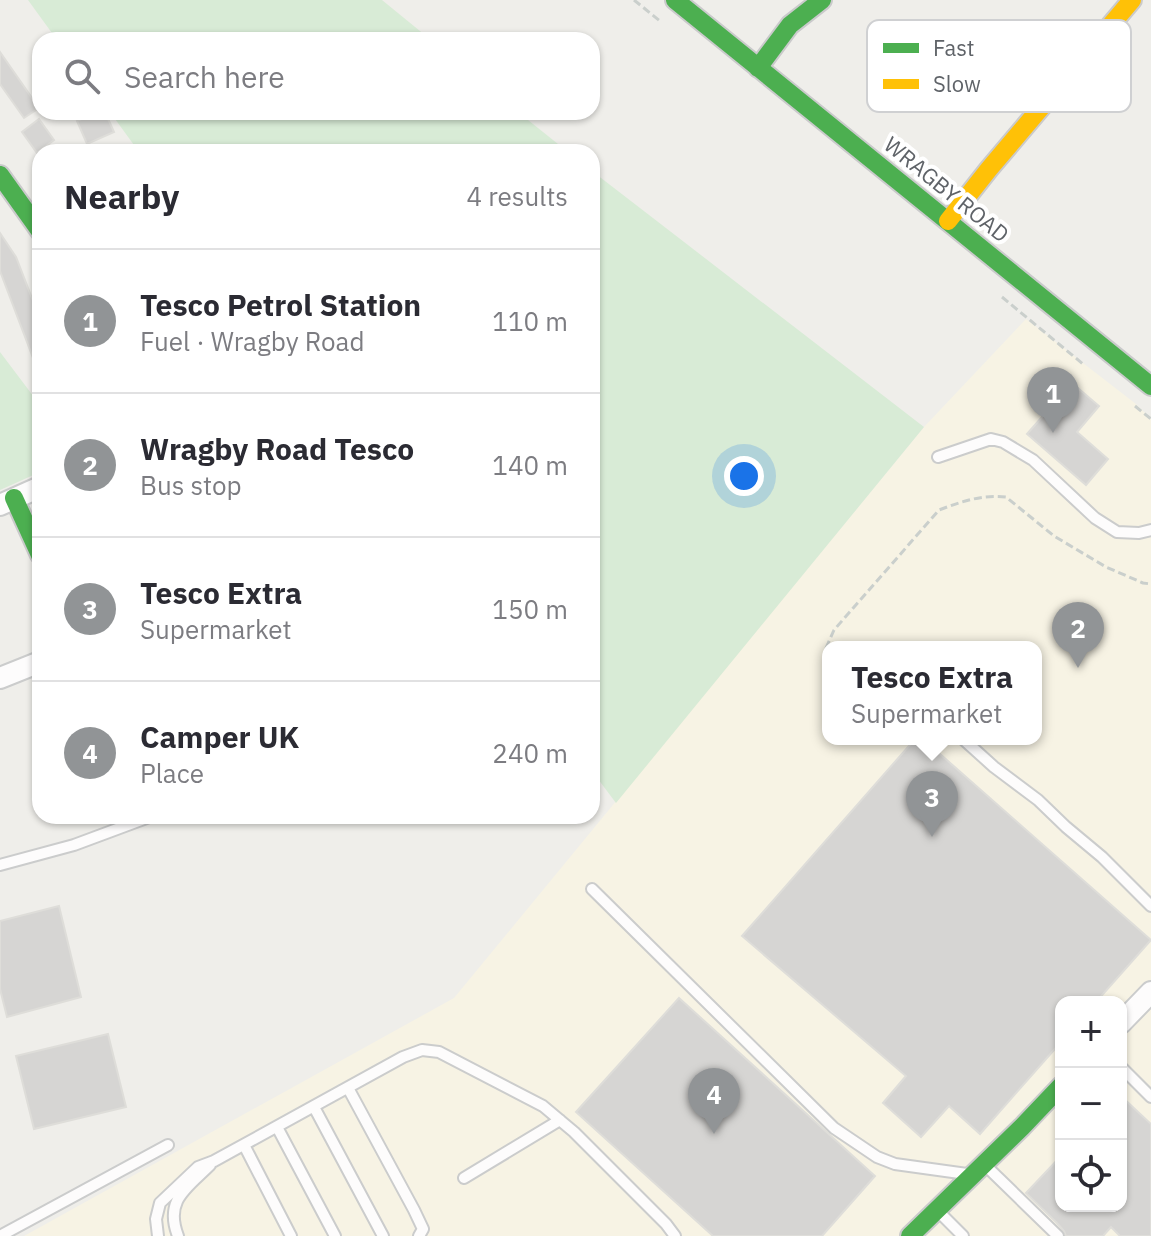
<!DOCTYPE html>
<meta charset="utf-8">
<style>
:root{--surface:#fff;--page:#f7f7f7;--text:#2b2b33;--muted:#7c7c81;--line:#e1e1e2;--accent:#919496}
body{margin:0;font-family:"IBM Plex Sans",sans-serif;background:var(--page);color:var(--text)}
.controls{position:absolute;right:24px;bottom:24px;display:grid;overflow:hidden;border-radius:16px;box-shadow:0 2px 6px #0004}
.controls button{width:72px;height:72px;display:grid;place-items:center;padding:0;border:0;border-bottom:2px solid var(--line);background:var(--surface);color:var(--text);font:40px sans-serif}
.you{position:absolute;left:744px;top:476px;width:28px;height:28px;margin:-20px;border:6px solid #fff;border-radius:50%;background:#1a73e8;box-shadow:0 0 0 12px #1a73e833}
.badge{display:grid;place-items:center;width:52px;height:52px;border-radius:50%;background:var(--accent);color:#fff;font-size:26px;font-weight:700}
.pin{position:absolute;translate:-50% -66px;filter:drop-shadow(0 2px 4px #0008)}
.pin::after{content:'';position:absolute;top:42px;width:28px;height:24px;background:inherit;clip-path:polygon(0 0,100% 0,50% 100%)}
.popup{position:absolute;left:822px;top:641px;width:220px;height:104px;box-sizing:border-box;display:grid;place-content:center;border-radius:16px;background:var(--surface);filter:drop-shadow(0 2px 6px #0005);font-size:26px;white-space:nowrap;color:var(--muted)}
.popup b{font-size:30px;color:var(--text)}
.popup::after{content:'';position:absolute;left:50%;top:100%;margin-left:-16px;border:16px solid transparent;border-top-color:var(--surface)}
.list{margin:0;padding:0;list-style:none}
h2{display:flex;justify-content:space-between;align-items:center;height:104px;margin:0;padding:0 32px;font-size:34px}
h2 small{font-size:26px;font-weight:400;color:var(--muted)}
.list li{display:grid;grid-template-columns:52px 1fr auto;gap:24px;align-items:center;box-sizing:border-box;height:144px;padding:0 32px;border-top:2px solid var(--line)}
.list b{display:block;font-size:30px;white-space:nowrap}
.list p{margin:0;font-size:26px;white-space:nowrap;color:var(--muted)}
.list em{font-size:26px;font-style:normal;color:var(--muted)}
.icon{flex:none;width:44px;height:44px;fill:none;stroke:currentColor;stroke-width:2;stroke-linecap:round;stroke-linejoin:round}
.map{position:relative;flex:none;width:1151px;height:1236px;overflow:hidden}
.search{position:absolute;background:var(--surface);box-shadow:0 2px 6px #0004;left:32px;top:32px;width:568px;height:88px;display:flex;align-items:center;gap:20px;box-sizing:border-box;padding:0 28px;border-radius:24px;color:var(--muted);font-size:30px}
.panel{position:absolute;background:var(--surface);box-shadow:0 2px 6px #0004;left:32px;top:144px;width:568px;height:680px;border-radius:24px}
.map>svg:first-child{display:block}
</style>
<div class="map">
<svg width="1151" height="1236" viewBox="0 0 1151 1236">
<rect width="100%" height="100%" fill="#efeeea"/>
<path fill="#f7f3e4" fill-rule="evenodd" d="M 1026,319 L 1136,404 L 1151,419 L 1151,1236 L 24,1236 L 454,998 L 924,427 ZM 828,647 L 1036,647 L 1036,739 L 828,739 ZM 1061,1002 L 1121,1002 L 1121,1206 L 1061,1206 Z"/>
<path fill="#d8ebd6" d="M 28,0 L 382,0 L 431,40 L 57,40 Z
M 110,112 L 518,112 L 568,152 L 139,152 Z
M 592,171 L 924,427 L 616,803 L 592,771 Z
M 0,352 L 40,405 L 40,472 L 0,490 Z"/>
<path fill="#d6d5d3" stroke="#deddd9" stroke-width="2" d="M 0,52 L 39,108 L 24,118 L 0,84 Z
M 96,112 L 105,112 L 114,132 L 87,144 L 77,121 Z
M 39,119 L 54,140 L 37,153 L 22,132 Z
M 0,233 L 16,257 L 40,319 L 40,371 L 38,371 L 0,271 Z
M 1072,383 L 1099,406 L 1077,432 L 1108,459 L 1086,485 L 1027,434 Z
M 915,739 L 923,739 L 1151,940 L 1096,1002 L 1061,1002 L 1061,1042 L 980,1134 L 949,1106 L 921,1137 L 883,1103 L 906,1076 L 742,936 Z
M 59,906 L 81,997 L 7,1017 L 0,989 L 0,921 Z
M 679,998 L 875,1176 L 822,1236 L 713,1236 L 576,1112 Z
M 108,1034 L 126,1107 L 34,1129 L 16,1056 Z
M 1121,1096 L 1151,1124 L 1151,1236 L 1120,1236 L 1111,1227 L 1103,1236 L 1066,1236 L 1064,1231 L 1056,1222 L 1026,1193 L 1061,1156 L 1061,1206 L 1121,1206 Z"/>
<g fill="none" stroke-linecap="round" stroke-linejoin="round">
<g stroke="#cbcccc" stroke-width="14">
<path id="lane" d="M 938,457 L 991,439 L 1003,442 L 1033,460 L 1095,518 L 1117,532 L 1139,533 L 1151,530
M 963,739 L 994,767 L 1038,800 L 1066,827 L 1102,857 L 1151,906
M 0,865 L 74,845 L 152,816
M 592,889 L 834,1128 L 877,1157 L 895,1164 L 967,1174
M 1121,1067 L 1151,1097
M 348,1088 L 414,1210 L 423,1229 L 419,1236
M 314,1107 L 383,1236
M 277,1127 L 335,1236
M 244,1145 L 291,1236
M 985,1165 L 1058,1236
M 464,1178 L 560,1120
M 938,1211 L 963,1236
M 0,1236 L 168,1145
M 158,1236 L 156,1219 L 160,1203 L 198,1167 L 214,1161 L 403,1057 L 422,1050 L 439,1052 L 543,1106 L 574,1132 L 666,1224 L 675,1236
M 178,1236 C 164,1200 187,1188 210,1165"/>
</g>
<g stroke="#cbcccc" stroke-width="24">
<path id="street" d="M 0,505 L 40,487
M 0,678 L 40,662
M 1121,1023 L 1151,992"/>
</g>
<g stroke="#cacacb" stroke-width="22">
<path id="fast" d="M 675,0 L 1151,386
M 758,68 L 790,25 L 822,0
M 0,175 L 40,231
M 14,498 L 40,555
M 910,1236 L 1022,1127 L 1061,1086"/>
</g>
<g stroke="#cacacb" stroke-width="22">
<path id="slow" d="M 948,221 L 989,169 L 1132,0"/>
</g>
<path stroke="#cacfcc" stroke-width="3" stroke-dasharray="8 4" stroke-linecap="butt" d="M 634,0 L 660,21
M 1002,297 L 1083,364
M 1135,406 L 1151,419
M 828,660 L 826,648 L 834,630 L 939,510 C 960,502 983,494 1006,497 L 1054,536 L 1106,567 L 1143,583 L 1151,584"/>
<use href="#lane" stroke="#fdfcfc" stroke-width="10"/>
<use href="#street" stroke="#fdfcfc" stroke-width="20"/>
<use href="#fast" stroke="#4caf50" stroke-width="18"/>
<use href="#slow" stroke="#ffc107" stroke-width="18"/>
</g>
<g text-anchor="middle" dominant-baseline="central" stroke-width="8" stroke-linejoin="round" paint-order="stroke">
<g font-size="22" fill="#5f6368" stroke="#fff">
<text transform="translate(947 189) rotate(39)">WRAGBY ROAD</text>
</g>
</g>
<rect x="867" y="20" width="264" height="92" rx="12" fill="#fff" stroke="#cfd0d2" stroke-width="2"/>
<rect x="883" y="43" width="36" height="10" fill="#4caf50"/>
<rect x="883" y="79" width="36" height="10" fill="#ffc107"/>
<g font-size="22" fill="#5f6368">
<text x="933" y="56">Fast</text>
<text x="933" y="92">Slow</text>
</g>
</svg>
<div class="controls">
<button>+</button>
<button>−</button>
<button><svg class="icon" aria-label="locate" viewBox="0 0 24 24"><circle cx="12" cy="12" r="6"/><path d="M12 2v4M12 18v4M2 12h4M18 12h4"/></svg></button>
</div>
<div class="you"></div>
<div class="pin badge" style="left:1053px;top:433px">1</div>
<div class="pin badge" style="left:1078px;top:668px">2</div>
<div class="pin badge" style="left:932px;top:837px">3</div>
<div class="popup"><b>Tesco Extra</b>Supermarket</div>
<div class="pin badge" style="left:714px;top:1134px">4</div>
<div class="search"><svg class="icon" aria-label="search" viewBox="0 0 24 24"><circle cx="10" cy="10" r="6"/><path d="M15 15l6 6"/></svg>Search here</div>
<section class="panel">
<h2>Nearby<small>4 results</small></h2>
<ul class="list">
<li><span class="badge">1</span><div><b>Tesco Petrol Station</b><p>Fuel · Wragby Road</p></div><em>110 m</em></li>
<li><span class="badge">2</span><div><b>Wragby Road Tesco</b><p>Bus stop</p></div><em>140 m</em></li>
<li><span class="badge">3</span><div><b>Tesco Extra</b><p>Supermarket</p></div><em>150 m</em></li>
<li><span class="badge">4</span><div><b>Camper UK</b><p>Place</p></div><em>240 m</em></li>
</ul>
</section>
</div>
